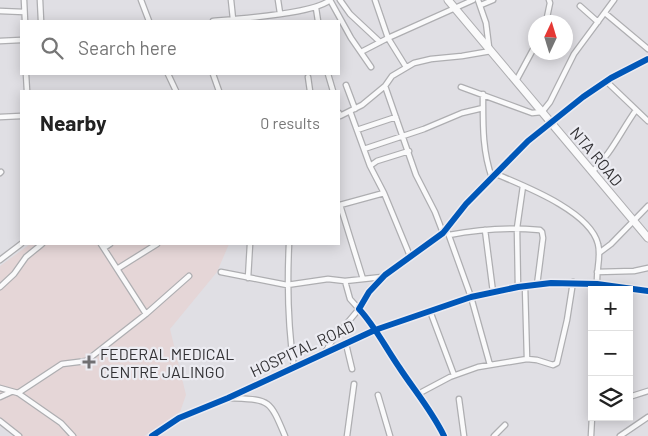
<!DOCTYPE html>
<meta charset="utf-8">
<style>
:root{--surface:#fff;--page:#f2f2f2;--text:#222;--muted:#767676;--line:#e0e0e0}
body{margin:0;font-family:Barlow,sans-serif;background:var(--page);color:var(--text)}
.controls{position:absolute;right:15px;bottom:15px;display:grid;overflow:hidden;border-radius:0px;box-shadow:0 2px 12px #0003}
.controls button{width:45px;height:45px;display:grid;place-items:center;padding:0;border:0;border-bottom:1px solid var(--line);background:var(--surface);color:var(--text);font:25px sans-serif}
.compass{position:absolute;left:528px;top:15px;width:45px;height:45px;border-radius:50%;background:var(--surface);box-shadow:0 2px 12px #0003;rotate:4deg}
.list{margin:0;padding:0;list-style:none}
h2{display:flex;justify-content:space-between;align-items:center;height:65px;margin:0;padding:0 20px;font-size:21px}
h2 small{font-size:16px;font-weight:400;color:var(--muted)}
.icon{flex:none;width:28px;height:28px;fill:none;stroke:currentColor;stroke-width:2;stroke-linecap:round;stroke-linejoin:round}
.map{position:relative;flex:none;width:648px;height:436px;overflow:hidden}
.search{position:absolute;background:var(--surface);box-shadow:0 2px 12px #0003;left:20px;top:20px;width:320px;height:55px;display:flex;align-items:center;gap:12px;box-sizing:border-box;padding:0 18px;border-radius:0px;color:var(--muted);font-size:19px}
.panel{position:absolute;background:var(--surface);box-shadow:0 2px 12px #0003;left:20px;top:90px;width:320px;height:155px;border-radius:0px}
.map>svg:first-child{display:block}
</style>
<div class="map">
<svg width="648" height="436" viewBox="0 0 648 436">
<rect width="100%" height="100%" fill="#e0dfe4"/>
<path fill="#e5d6d7" d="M 30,244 L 229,244 L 217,272 L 170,329 L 186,395 L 180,412 L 144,436 L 23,436 L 0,418 L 0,266 Z"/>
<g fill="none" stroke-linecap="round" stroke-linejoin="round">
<g stroke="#aeaeb1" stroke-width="7">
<path id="street" d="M 24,0 L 25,21
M 40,0 L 41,21
M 141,0 L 149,21
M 231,0 L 233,19
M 278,0 L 280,13
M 330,0 L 351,38 L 371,67
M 340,0 L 350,14 L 380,42
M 375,0 L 388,38 L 406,67
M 478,0 L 486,23 L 489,47
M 481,5 L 493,0
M 580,6 L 598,22
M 316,8 L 318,21
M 0,11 L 24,12
M 605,13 L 648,49
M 213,21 C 238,19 313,14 330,0
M 546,22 L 550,3 L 549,0
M 0,41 L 21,40
M 361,52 L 388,38 L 473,0
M 26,74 L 27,91
M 168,74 L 176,91
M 213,74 L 219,91
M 328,74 L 333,91
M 308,77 L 310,91
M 516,81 L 536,44
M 606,81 L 648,121
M 346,85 L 355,109
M 385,86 L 416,175 L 435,212 L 443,233
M 461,87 L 532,113 L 542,112 L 550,102 L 574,54 L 614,0
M 483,94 C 483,123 482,150 492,178
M 350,111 L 370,166 L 384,193 L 410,256
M 339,113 L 340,116 L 362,105 L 385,86 L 392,76 L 414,63 L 431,59 L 462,56 L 491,51
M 0,117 L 21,116
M 357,130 L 396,117
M 364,149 L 424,129 L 462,113 L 483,108
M 370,166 L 377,161 L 409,151
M 592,172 C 611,154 621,131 636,110
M 0,173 L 1,172
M 496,174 C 524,186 590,211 598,244 C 602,259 594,275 598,290
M 340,205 L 363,279
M 340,205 L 384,193
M 485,230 L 493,292
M 448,233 L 471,297 L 490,365
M 449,235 C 479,229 509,227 540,230 L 542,232 L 543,238 L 537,285
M 101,244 L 146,314
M 289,244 C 287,286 288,327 294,368
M 104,248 L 110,244
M 599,253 L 611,244 L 648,206
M 0,260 L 21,244
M 117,269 L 157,244
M 221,272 L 287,285 L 328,279 L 345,281 L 382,277
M 597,272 L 634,271 L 648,268
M 248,278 L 250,244
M 525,286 L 527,359
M 0,287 L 14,274 L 26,257 L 42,244
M 518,287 L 517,228 L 523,186
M 430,311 L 454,375
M 346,344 L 352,369
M 324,354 L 332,341 L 359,309 L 350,299 L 345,281
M 0,388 L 18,393 L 61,423 L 73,436
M 18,393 L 62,364 L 86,361 L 146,314 L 189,276
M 418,394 L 450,377 L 478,367 L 527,359 L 537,360 L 553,365 L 557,363 L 567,320 L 573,282
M 378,395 L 390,436
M 0,397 L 11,392
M 629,397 L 648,391
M 229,398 C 270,400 269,398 285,436
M 459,399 L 464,436
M 0,421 L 19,436
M 152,436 L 179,418 L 228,398 L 375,330 L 471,297 L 518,287 L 551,283 L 597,284 L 648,291
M 347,436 L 354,384
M 444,436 C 432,411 414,390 399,367 C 385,347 375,326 359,309 L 369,292 L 385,275 L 443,233 L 466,204 L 528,141 L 583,97 L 611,78 L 648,59
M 494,436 L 505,425
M 591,436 L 592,417
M 620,436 L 648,417"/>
</g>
<g stroke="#aeaeb1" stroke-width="9">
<path id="secondary" d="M 448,0 L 648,238"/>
</g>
<use href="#street" stroke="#fafafb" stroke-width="4.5"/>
<use href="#secondary" stroke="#fafafb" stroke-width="7"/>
<g stroke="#ececf2" stroke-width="9">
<path id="cycleway" d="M 152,436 L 179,418 L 228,398 L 375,330 L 471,297 L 518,287 L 551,283 L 597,284 L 648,291
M 444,436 C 432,411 414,390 399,367 C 385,347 375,326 359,309 L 369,292 L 385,275 L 443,233 L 466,204 L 528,141 L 583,97 L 611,78 L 648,59"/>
</g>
<use href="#cycleway" stroke="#0057b8" stroke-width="6"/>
</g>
<path fill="#706f72" stroke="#ececf2" stroke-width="2" d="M86.5 354.5h5v5h5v5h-5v5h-5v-5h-5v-5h5z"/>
<g text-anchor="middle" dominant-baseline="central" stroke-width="4.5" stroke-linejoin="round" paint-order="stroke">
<g font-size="16" fill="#333235" stroke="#ececf2">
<text transform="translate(597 156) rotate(50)">NTA ROAD</text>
<text transform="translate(302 348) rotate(-25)">HOSPITAL ROAD</text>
</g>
<g font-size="16" fill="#333235" stroke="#ececf2" text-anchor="start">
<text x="100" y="353">FEDERAL MEDICAL<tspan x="100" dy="18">CENTRE JALINGO</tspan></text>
</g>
</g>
</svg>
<div class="controls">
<button>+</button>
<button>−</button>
<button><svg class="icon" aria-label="layers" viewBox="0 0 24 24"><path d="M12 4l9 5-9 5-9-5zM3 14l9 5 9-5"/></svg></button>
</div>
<svg class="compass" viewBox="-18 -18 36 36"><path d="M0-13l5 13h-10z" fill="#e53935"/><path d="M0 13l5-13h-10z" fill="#767676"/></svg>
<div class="search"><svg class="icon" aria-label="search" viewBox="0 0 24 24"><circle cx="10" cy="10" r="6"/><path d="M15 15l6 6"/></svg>Search here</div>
<section class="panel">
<h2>Nearby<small>0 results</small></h2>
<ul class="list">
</ul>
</section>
</div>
